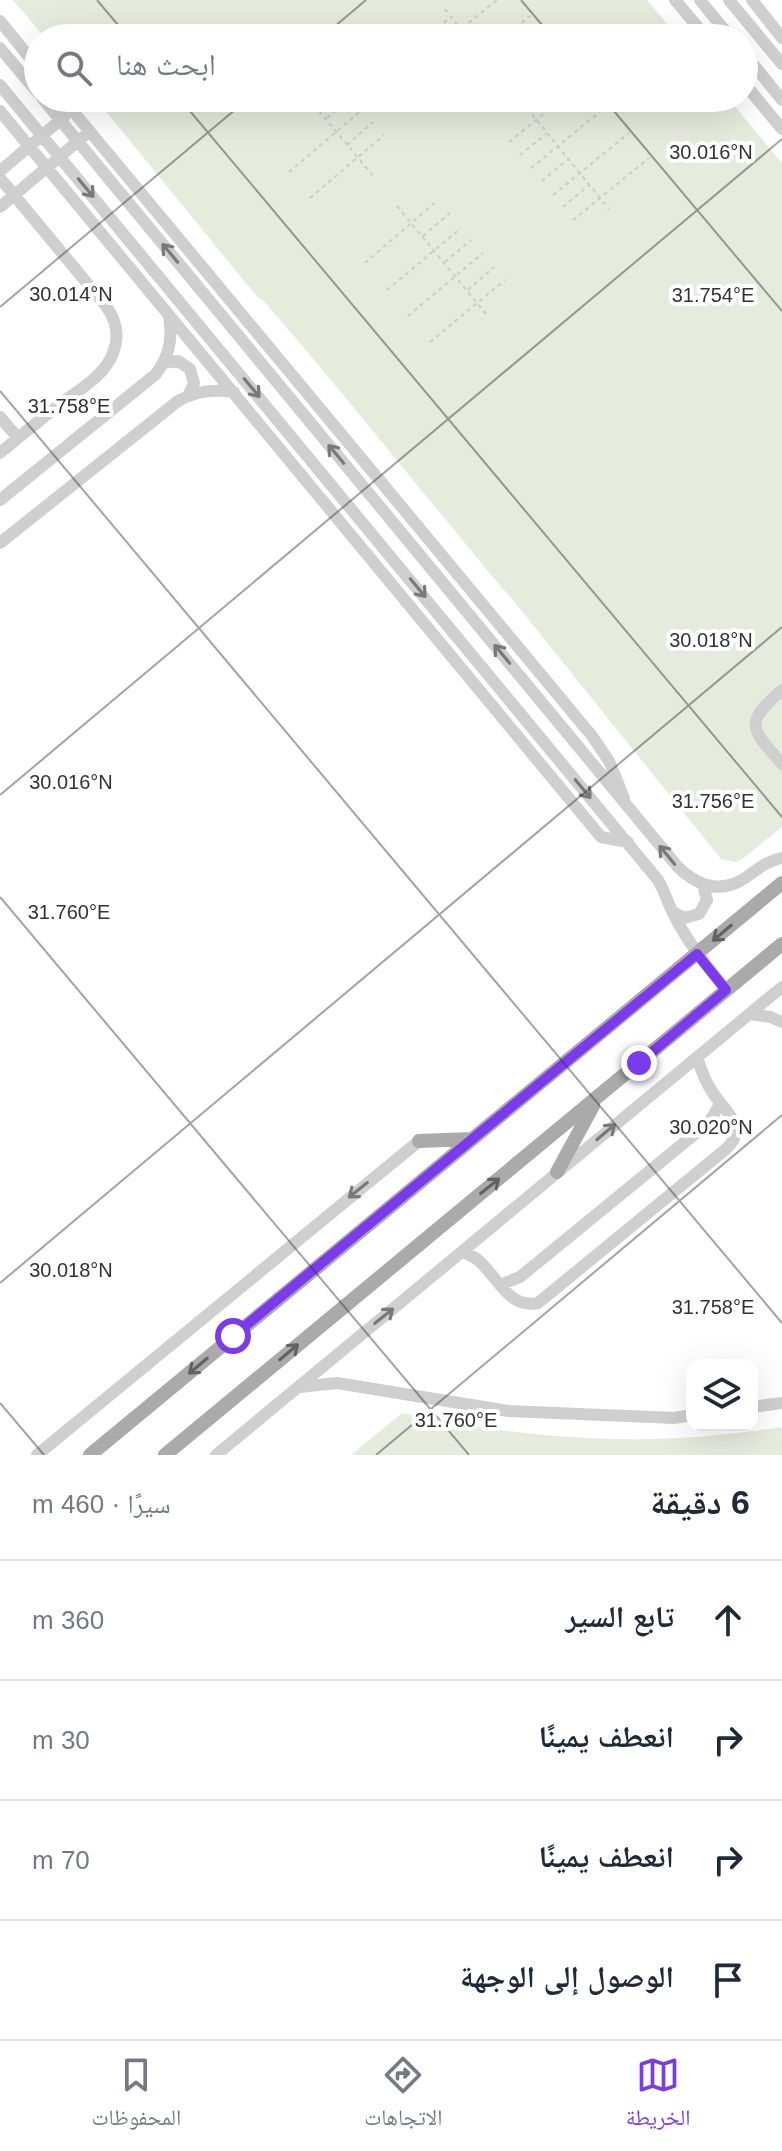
<!DOCTYPE html>
<html lang="ar">
<meta charset="utf-8">
<style>
:root{--surface:#fff;--page:#f2f2f3;--text:#1f2937;--muted:#747a83;--line:#e0e1e3;--accent:#7c3aed}
body{margin:0;font-family:Arial,"Noto Naskh Arabic",sans-serif;background:var(--page);color:var(--text);direction:rtl}
.controls{position:absolute;right:24px;bottom:24px;display:grid;overflow:hidden;border-radius:16px;box-shadow:0 8px 32px #0002}
.controls button{width:72px;height:72px;display:grid;place-items:center;padding:0;border:0;border-bottom:2px solid var(--line);background:var(--surface);color:var(--text);font:40px sans-serif}
.stop{position:absolute;width:24px;height:24px;margin:-18px;border:6px solid #7c3aed;border-radius:50%;background:#fff}
.stop.end{background:#7c3aed;border-color:#fff;box-shadow:0 2px 8px #0008}
.list{margin:0;padding:0;list-style:none}
h2{display:flex;justify-content:space-between;align-items:center;height:104px;margin:0;padding:0 32px;font-size:34px}
h2 small{font-size:26px;font-weight:400;color:var(--muted)}
.list li{display:grid;grid-template-columns:52px 1fr auto;gap:24px;align-items:center;box-sizing:border-box;height:120px;padding:0 32px;border-top:2px solid var(--line)}
.list b{display:block;font-size:30px;white-space:nowrap}
.list em{font-size:26px;font-style:normal;color:var(--muted)}
.icon{flex:none;width:44px;height:44px;fill:none;stroke:currentColor;stroke-width:2;stroke-linecap:round;stroke-linejoin:round}
.map{position:relative;flex:none;width:782px;height:1455px;overflow:hidden;direction:ltr}
.search{position:absolute;background:var(--surface);box-shadow:0 8px 32px #0002;left:24px;right:24px;top:24px;height:88px;display:flex;align-items:center;gap:20px;box-sizing:border-box;padding:0 28px;border-radius:44px;color:var(--muted);font-size:30px}
.sheet{height:584px;background:var(--surface)}
nav{display:flex;justify-content:space-around;align-items:center;box-sizing:border-box;height:112px;border-top:2px solid var(--line);background:var(--surface);font-size:22px;color:var(--muted)}
nav a{display:grid;justify-items:center;gap:4px}
nav .on{color:var(--accent)}
.map>svg:first-child{display:block}
</style>
<div class="map">
<svg width="782" height="1455" viewBox="0 0 782 1455">
<rect width="100%" height="100%" fill="#fff"/>
<path fill="#e6ebde" d="M 13,0 L 647,0 L 679,38 L 45,38 Z
M 95,98 L 728,98 L 782,163 L 782,827 L 741,860 L 735,862 L 721,859 L 508,594 L 501,587 L 321,368 L 263,300 L 258,298 Z
M 402,1413 C 479,1430 574,1441 653,1439 C 696,1438 740,1433 782,1427 L 782,1455 L 351,1455 Z"/>
<g fill="none" stroke-linecap="round" stroke-linejoin="round">
<path stroke="#ccc" stroke-width="2" stroke-dasharray="4 4" stroke-linecap="butt" d="M 445,9 L 468,38
M 425,38 L 450,18
M 450,38 L 497,0
M 503,38 L 530,16
M 522,102 L 609,209
M 319,111 L 374,177
M 327,118 L 350,98
M 509,142 L 563,98
M 347,145 L 373,122
M 520,155 L 546,134
M 531,168 L 607,106
M 289,172 L 363,109
M 542,181 L 567,160
M 553,195 L 629,133
M 310,198 L 384,135
M 397,206 L 486,314
M 563,207 L 589,185
M 573,220 L 649,158
M 423,236 L 450,213
M 445,262 L 471,240
M 365,263 L 438,200
M 387,290 L 461,228
M 468,290 L 494,267
M 408,316 L 483,253
M 430,342 L 505,280"/>
<path stroke="#cfcfcf" stroke-width="12" d="M 675,0 L 707,38
M 700,0 L 731,38
M 729,0 L 782,64
M 752,0 L 782,38
M 0,21 L 38,68
M 0,48 L 38,93
M 744,53 L 782,100
M 744,83 L 782,129
M 0,85 L 658,880 C 665,892 668,904 674,915 C 688,943 707,966 726,990
M 42,98 L 677,866 C 695,884 717,894 742,880 C 756,871 765,861 782,858
M 62,98 L 592,736 L 609,761 L 624,798
M 0,111 L 601,837 L 628,842
M 0,171 L 64,117
M 0,178 L 106,306 C 116,320 120,336 113,353 C 105,376 77,391 59,405 C 39,421 19,437 0,453
M 0,207 L 83,137
M 163,363 L 178,361 L 190,369 L 194,383 L 188,396
M 0,417 L 18,438
M 0,500 L 156,374 C 169,356 173,339 169,317
M 0,543 L 178,401 C 196,391 213,389 234,392
M 782,690 C 742,724 752,729 782,764
M 673,912 L 684,918 L 699,914 L 707,900 L 703,885
M 750,1014 L 770,1017 L 782,1022
M 462,1252 C 468,1254 474,1256 479,1261 C 498,1277 508,1309 538,1303 L 726,1149 C 750,1127 725,1112 713,1093 C 705,1082 701,1070 697,1057
M 500,1285 L 520,1277 L 696,1133 L 711,1119 L 720,1104
M 300,1387 L 337,1383 L 508,1411 L 674,1418 L 692,1415
M 752,1407 L 782,1403
M 37,1455 L 419,1141
M 216,1455 L 782,987"/>
<path stroke="#aaa" stroke-width="14" d="M 419,1141 L 472,1139
M 557,1172 L 593,1106
M 90,1455 L 782,883
M 165,1455 L 782,944"/>
</g>
<defs><path id="oneway-shaft" d="M-6 0H5M1.5-3L5.5 0L1.5 3" fill="none" stroke-width="1.6" stroke-linecap="round" stroke-linejoin="round" transform="scale(2)"/></defs>
<g stroke="#797979">
<use href="#oneway-shaft" transform="translate(86 188) rotate(50)"/>
<use href="#oneway-shaft" transform="translate(170 253) rotate(-130)"/>
<use href="#oneway-shaft" transform="translate(252 388) rotate(50)"/>
<use href="#oneway-shaft" transform="translate(336 454) rotate(-130)"/>
<use href="#oneway-shaft" transform="translate(418 588) rotate(50)"/>
<use href="#oneway-shaft" transform="translate(502 654) rotate(-130)"/>
<use href="#oneway-shaft" transform="translate(583 789) rotate(50)"/>
<use href="#oneway-shaft" transform="translate(667 855) rotate(-130)"/>
<use href="#oneway-shaft" transform="translate(606 1132) rotate(-40)"/>
<use href="#oneway-shaft" transform="translate(358 1190) rotate(141)"/>
<use href="#oneway-shaft" transform="translate(384 1316) rotate(-39)"/>
</g>
<g stroke="#626262">
<use href="#oneway-shaft" transform="translate(722 933) rotate(140)"/>
<use href="#oneway-shaft" transform="translate(490 1186) rotate(-39)"/>
<use href="#oneway-shaft" transform="translate(289 1352) rotate(-40)"/>
<use href="#oneway-shaft" transform="translate(198 1366) rotate(140)"/>
</g>
<g fill="none" stroke-linecap="round" stroke-linejoin="round">
<path stroke="#7c3aed" stroke-width="10" d="M 233,1336 L 697,954 L 726,990 L 639,1063"/>
</g>
<path fill="none" stroke="#323232" stroke-width="2" stroke-opacity="0.45" d="M 97,0 L 129,38M 521,0 L 553,38M 321,38 L 366,0M 179,98 L 782,817M 603,98 L 782,311M 0,307 L 249,98M 0,391 L 782,1323M 0,795 L 782,139M 0,897 L 469,1455M 0,1283 L 782,627M 0,1403 L 44,1455M 376,1455 L 782,1115"/>
<g font-size="20" text-anchor="middle" fill="#323232" stroke="#fff" stroke-width="8" stroke-linejoin="round" paint-order="stroke">
<text x="711" y="159">30.016°N</text>
<text x="71" y="301">30.014°N</text>
<text x="713" y="302">31.754°E</text>
<text x="69" y="413">31.758°E</text>
<text x="711" y="647">30.018°N</text>
<text x="71" y="789">30.016°N</text>
<text x="713" y="808">31.756°E</text>
<text x="69" y="919">31.760°E</text>
<text x="711" y="1134">30.020°N</text>
<text x="71" y="1277">30.018°N</text>
<text x="713" y="1314">31.758°E</text>
<text x="456" y="1427">31.760°E</text>
</g>
</svg>
<div class="controls">
<button><svg class="icon" aria-label="layers" viewBox="0 0 24 24"><path d="M12 4l9 5-9 5-9-5zM3 14l9 5 9-5"/></svg></button>
</div>
<div class="stop" style="left:233px;top:1336px"></div>
<div class="stop end" style="left:639px;top:1063px"></div>
<div class="search"><svg class="icon" aria-label="search" viewBox="0 0 24 24"><circle cx="10" cy="10" r="6"/><path d="M15 15l6 6"/></svg>ابحث هنا</div>
</div>
<section class="sheet">
<h2>6 دقيقة<small>سيرًا · 460 m</small></h2>
<ul class="list">
<li><svg class="icon" aria-label="ahead" viewBox="0 0 24 24"><path d="M12 20V5M6 11l6-6 6 6"/></svg><div><b>تابع السير</b></div><em>360 m</em></li>
<li><svg class="icon" aria-label="right" viewBox="0 0 24 24"><path d="M7 20v-9h11M14 6l5 5-5 5"/></svg><div><b>انعطف يمينًا</b></div><em>30 m</em></li>
<li><svg class="icon" aria-label="right" viewBox="0 0 24 24"><path d="M7 20v-9h11M14 6l5 5-5 5"/></svg><div><b>انعطف يمينًا</b></div><em>70 m</em></li>
<li><svg class="icon" aria-label="arrive" viewBox="0 0 24 24"><path d="M6 21V4h12l-3 4 3 4H6"/></svg><div><b>الوصول إلى الوجهة</b></div></li>
</ul>
</section>
<nav>
<a class="on"><svg class="icon" aria-label="map" viewBox="0 0 24 24"><path d="M3 6l6-2 6 2 6-2v14l-6 2-6-2-6 2zM9 4v14M15 6v14"/></svg>الخريطة</a>
<a><svg class="icon" aria-label="directions" viewBox="0 0 24 24"><path d="M12 3l9 9-9 9-9-9zM9 14v-3h6M13 9l2 2-2 2"/></svg>الاتجاهات</a>
<a><svg class="icon" aria-label="saved" viewBox="0 0 24 24"><path d="M7 4h10v16l-5-4-5 4z"/></svg>المحفوظات</a>
</nav>
